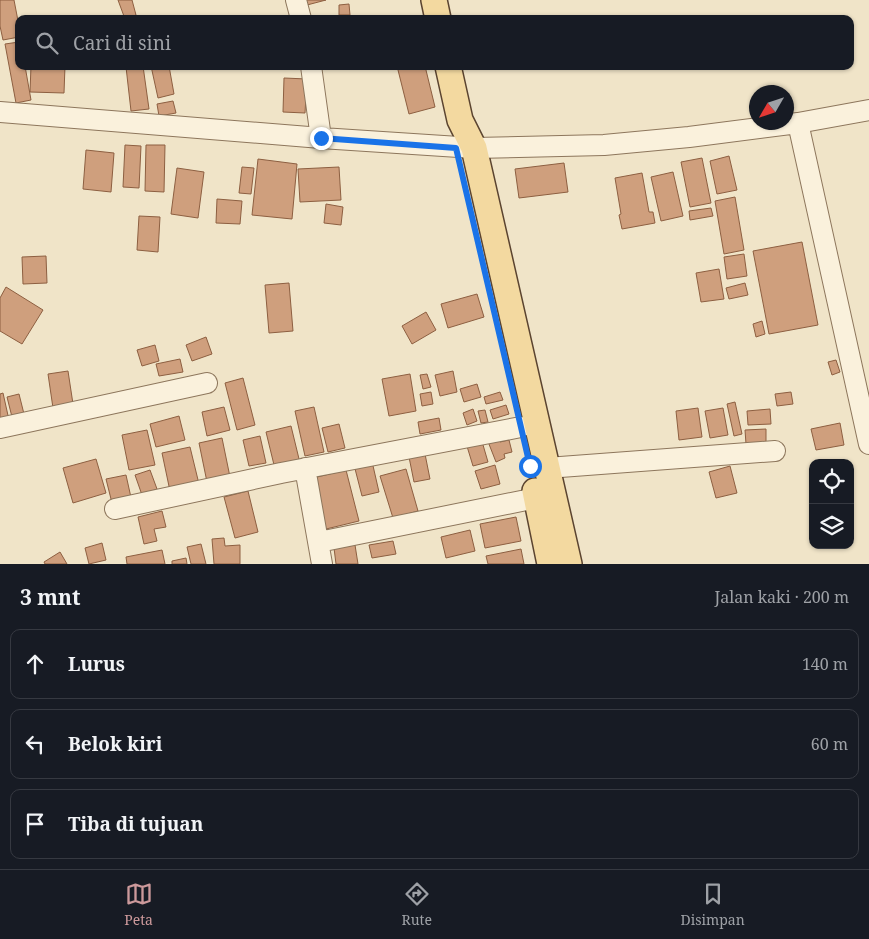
<!DOCTYPE html>
<html lang="id">
<meta charset="utf-8">
<style>
:root{--surface:#171b24;--page:#242831;--text:#f1f3f6;--muted:#9ea1a6;--line:#363941;--accent:#cc999b}
body{margin:0;font-family:"Noto Serif",serif;background:var(--page);color:var(--text)}
.controls{position:absolute;right:15px;bottom:15px;display:grid;overflow:hidden;border-radius:10px;box-shadow:0 1px 4px #0004}
.controls button{width:45px;height:45px;display:grid;place-items:center;padding:0;border:0;border-bottom:1px solid var(--line);background:var(--surface);color:var(--text);font:25px sans-serif}
.compass{position:absolute;left:749px;top:85px;width:45px;height:45px;border-radius:50%;background:var(--surface);box-shadow:0 1px 4px #0004;rotate:231deg}
.stop{position:absolute;width:15px;height:15px;margin:-11px;border:4px solid #1a73e8;border-radius:50%;background:#fff}
.stop.end{background:#1a73e8;border-color:#fff;box-shadow:0 1px 5px #0008}
.list{margin:0;padding:0;list-style:none}
h2{display:flex;justify-content:space-between;align-items:center;height:65px;margin:0;padding:0 20px;font-size:21px}
h2 small{font-size:16px;font-weight:400;color:var(--muted)}
.list li{display:grid;grid-template-columns:32px 1fr auto;gap:15px;align-items:center;box-sizing:border-box;height:70px;margin:0 10px 10px;padding:0 10px;border:1px solid var(--line);border-radius:10px}
.list b{display:block;font-size:19px;white-space:nowrap}
.list em{font-size:16px;font-style:normal;color:var(--muted)}
.icon{flex:none;width:28px;height:28px;fill:none;stroke:currentColor;stroke-width:2;stroke-linecap:round;stroke-linejoin:round}
.map{position:relative;flex:none;width:869px;height:564px;overflow:hidden}
.search{position:absolute;background:var(--surface);box-shadow:0 1px 4px #0004;left:15px;right:15px;top:15px;height:55px;display:flex;align-items:center;gap:12px;box-sizing:border-box;padding:0 18px;border-radius:10px;color:var(--muted);font-size:19px}
.sheet{height:305px;background:var(--surface)}
nav{display:flex;justify-content:space-around;align-items:center;box-sizing:border-box;height:70px;border-top:1px solid var(--line);background:var(--surface);font-size:14px;color:var(--muted)}
nav a{display:grid;justify-items:center;gap:2px}
nav .on{color:var(--accent)}
.map>svg:first-child{display:block}
</style>
<div class="map">
<svg width="869" height="564" viewBox="0 0 869 564">
<rect width="100%" height="100%" fill="#f0e4c8"/>
<path fill="#cf9f7d" stroke="#8d5f41" d="M 0,0 L 14,0 L 19,26 L 19,37 L 3,40 L 0,26 Z
M 118,0 L 132,0 L 136,15 L 125,19 Z
M 306,0 L 326,0 L 307,5 Z
M 349,4 L 350,15 L 339,15 L 339,5 Z
M 19,42 L 19,66 L 25,66 L 31,100 L 16,103 L 5,44 Z
M 31,66 L 65,66 L 64,93 L 30,92 Z
M 143,66 L 149,109 L 131,111 L 126,67 Z
M 151,66 L 169,66 L 174,94 L 158,98 Z
M 397,66 L 425,66 L 435,107 L 409,114 Z
M 284,78 L 307,79 L 305,113 L 283,112 Z
M 173,101 L 176,113 L 159,116 L 157,104 Z
M 125,145 L 141,146 L 139,188 L 123,187 Z
M 146,145 L 165,145 L 164,192 L 145,191 Z
M 86,150 L 114,153 L 111,192 L 83,189 Z
M 729,156 L 737,190 L 717,194 L 710,161 Z
M 702,158 L 711,203 L 690,207 L 681,162 Z
M 258,159 L 297,164 L 292,219 L 252,215 Z
M 564,163 L 568,192 L 519,198 L 515,169 Z
M 242,167 L 254,168 L 251,194 L 239,193 Z
M 339,167 L 341,200 L 300,202 L 298,169 Z
M 177,168 L 204,172 L 198,218 L 171,214 Z
M 673,172 L 683,216 L 661,221 L 651,177 Z
M 642,173 L 649,212 L 653,212 L 655,223 L 622,229 L 619,215 L 621,214 L 615,178 Z
M 735,197 L 744,250 L 724,254 L 715,201 Z
M 217,199 L 242,201 L 240,224 L 216,223 Z
M 326,204 L 343,207 L 341,225 L 324,223 Z
M 711,208 L 713,216 L 690,220 L 689,211 Z
M 139,216 L 160,217 L 158,252 L 137,250 Z
M 802,242 L 818,325 L 769,334 L 753,251 Z
M 744,254 L 747,276 L 727,279 L 724,257 Z
M 46,256 L 47,283 L 23,284 L 22,257 Z
M 719,269 L 724,299 L 701,302 L 696,273 Z
M 289,283 L 293,331 L 269,333 L 265,285 Z
M 745,283 L 748,295 L 729,299 L 726,288 Z
M 6,287 L 43,310 L 22,344 L 0,331 L 0,298 Z
M 477,294 L 484,317 L 448,328 L 441,304 Z
M 426,312 L 436,330 L 412,344 L 402,326 Z
M 762,321 L 765,334 L 756,337 L 753,324 Z
M 206,337 L 212,354 L 192,361 L 186,345 Z
M 155,345 L 159,361 L 142,366 L 137,350 Z
M 180,359 L 183,372 L 159,376 L 156,364 Z
M 836,360 L 840,372 L 832,375 L 828,362 Z
M 68,371 L 73,404 L 53,408 L 48,374 Z
M 453,371 L 457,392 L 440,396 L 435,375 Z
M 410,374 L 416,411 L 389,416 L 382,379 Z
M 427,374 L 431,387 L 423,389 L 420,375 Z
M 243,378 L 255,425 L 237,430 L 225,383 Z
M 477,384 L 481,397 L 464,402 L 460,389 Z
M 431,392 L 433,404 L 422,406 L 420,394 Z
M 500,392 L 503,400 L 486,404 L 484,397 Z
M 791,392 L 793,404 L 777,406 L 775,394 Z
M 3,393 L 9,420 L 0,422 L 0,394 Z
M 19,394 L 24,414 L 12,417 L 7,397 Z
M 735,402 L 742,434 L 734,436 L 727,404 Z
M 506,405 L 509,414 L 493,419 L 490,410 Z
M 224,407 L 230,430 L 207,436 L 202,412 Z
M 314,407 L 324,452 L 305,456 L 295,411 Z
M 698,408 L 702,437 L 679,440 L 676,411 Z
M 723,408 L 728,435 L 710,438 L 705,411 Z
M 473,409 L 477,421 L 467,425 L 463,413 Z
M 770,409 L 771,424 L 748,425 L 747,411 Z
M 485,410 L 488,422 L 481,423 L 478,411 Z
M 179,416 L 185,440 L 156,447 L 150,424 Z
M 439,418 L 441,430 L 420,434 L 418,422 Z
M 840,423 L 844,445 L 816,450 L 811,429 Z
M 339,424 L 345,448 L 328,452 L 322,428 Z
M 291,426 L 300,463 L 275,469 L 266,432 Z
M 766,429 L 766,444 L 746,444 L 745,430 Z
M 147,430 L 155,465 L 129,470 L 122,435 Z
M 260,436 L 266,463 L 249,466 L 243,440 Z
M 497,436 L 500,442 L 509,440 L 512,452 L 504,454 L 505,458 L 496,462 L 487,439 Z
M 222,438 L 230,477 L 207,482 L 199,443 Z
M 481,438 L 488,462 L 473,466 L 466,443 Z
M 190,447 L 199,484 L 170,491 L 162,453 Z
M 425,454 L 430,479 L 414,482 L 409,457 Z
M 371,457 L 379,492 L 362,496 L 353,461 Z
M 96,459 L 106,493 L 73,503 L 63,468 Z
M 495,465 L 500,484 L 481,489 L 475,471 Z
M 730,466 L 737,493 L 716,498 L 709,472 Z
M 406,469 L 418,511 L 393,518 L 380,476 Z
M 150,470 L 157,489 L 142,495 L 135,475 Z
M 346,470 L 359,521 L 322,530 L 309,479 Z
M 126,475 L 132,502 L 113,507 L 106,479 Z
M 248,491 L 258,532 L 235,538 L 224,497 Z
M 162,511 L 166,527 L 154,529 L 157,541 L 144,544 L 138,517 Z
M 516,517 L 521,541 L 485,548 L 480,524 Z
M 470,530 L 475,551 L 446,558 L 441,537 Z
M 224,538 L 225,546 L 240,545 L 240,564 L 214,564 L 212,539 Z
M 393,541 L 396,554 L 372,558 L 369,545 Z
M 102,543 L 106,560 L 89,564 L 85,548 Z
M 201,544 L 206,564 L 191,564 L 187,547 Z
M 355,545 L 358,564 L 336,564 L 334,548 Z
M 521,549 L 524,564 L 488,564 L 486,556 Z
M 162,550 L 165,564 L 127,564 L 126,557 Z
M 60,552 L 67,564 L 45,564 L 44,562 Z
M 186,558 L 187,564 L 172,564 L 172,561 Z"/>
<g fill="none" stroke-linecap="round" stroke-linejoin="round">
<g stroke="#8d765c" stroke-width="22">
<path id="minor" d="M 296,0 L 301,19
M 311,66 L 321,138
M 0,112 L 321,138 L 474,148 L 604,145 L 689,137 L 798,123 L 869,110
M 798,123 L 869,444
M 0,428 L 207,383
M 305,468 L 322,564
M 547,468 L 775,451
M 115,509 L 281,473 L 521,427
M 319,542 L 536,498"/>
</g>
<g stroke="#5b4430" stroke-width="28">
<path id="major" d="M 434,0 L 438,19
M 448,66 L 460,120 L 474,148 L 569,564
M 535,491 L 550,564"/>
</g>
<use href="#minor" stroke="#faf1dc" stroke-width="20"/>
<use href="#major" stroke="#f3d9a0" stroke-width="25"/>
</g>
<g fill="none" stroke-linecap="round" stroke-linejoin="round">
<path stroke="#1a73e8" stroke-width="6" d="M 321,138 L 456,148 L 530,466"/>
</g>
</svg>
<div class="controls">
<button><svg class="icon" aria-label="locate" viewBox="0 0 24 24"><circle cx="12" cy="12" r="6"/><path d="M12 2v4M12 18v4M2 12h4M18 12h4"/></svg></button>
<button><svg class="icon" aria-label="layers" viewBox="0 0 24 24"><path d="M12 4l9 5-9 5-9-5zM3 14l9 5 9-5"/></svg></button>
</div>
<svg class="compass" viewBox="-18 -18 36 36"><path d="M0-13l5 13h-10z" fill="#e53935"/><path d="M0 13l5-13h-10z" fill="#9ea1a6"/></svg>
<div class="stop" style="left:530px;top:466px"></div>
<div class="stop end" style="left:321px;top:138px"></div>
<div class="search"><svg class="icon" aria-label="search" viewBox="0 0 24 24"><circle cx="10" cy="10" r="6"/><path d="M15 15l6 6"/></svg>Cari di sini</div>
</div>
<section class="sheet">
<h2>3 mnt<small>Jalan kaki · 200 m</small></h2>
<ul class="list">
<li><svg class="icon" aria-label="ahead" viewBox="0 0 24 24"><path d="M12 20V5M6 11l6-6 6 6"/></svg><div><b>Lurus</b></div><em>140 m</em></li>
<li><svg class="icon" aria-label="left" viewBox="0 0 24 24"><path d="M17 20v-9H6M10 6l-5 5 5 5"/></svg><div><b>Belok kiri</b></div><em>60 m</em></li>
<li><svg class="icon" aria-label="arrive" viewBox="0 0 24 24"><path d="M6 21V4h12l-3 4 3 4H6"/></svg><div><b>Tiba di tujuan</b></div></li>
</ul>
</section>
<nav>
<a class="on"><svg class="icon" aria-label="map" viewBox="0 0 24 24"><path d="M3 6l6-2 6 2 6-2v14l-6 2-6-2-6 2zM9 4v14M15 6v14"/></svg>Peta</a>
<a><svg class="icon" aria-label="directions" viewBox="0 0 24 24"><path d="M12 3l9 9-9 9-9-9zM9 14v-3h6M13 9l2 2-2 2"/></svg>Rute</a>
<a><svg class="icon" aria-label="saved" viewBox="0 0 24 24"><path d="M7 4h10v16l-5-4-5 4z"/></svg>Disimpan</a>
</nav>
